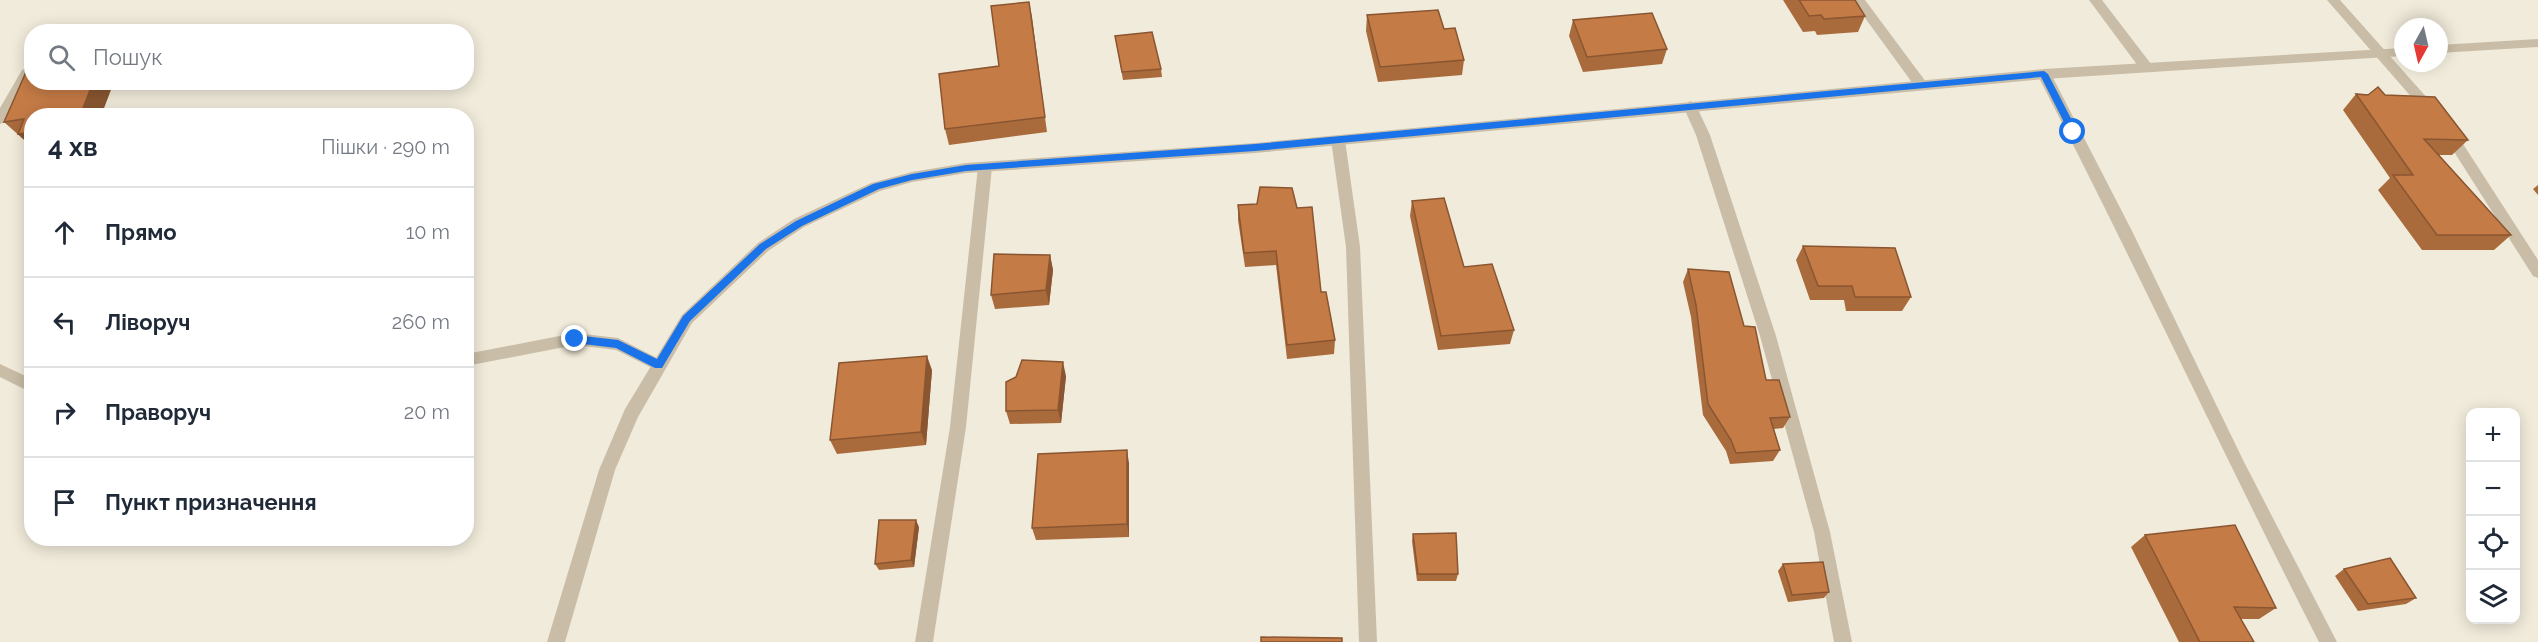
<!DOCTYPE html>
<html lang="uk">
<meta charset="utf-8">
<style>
:root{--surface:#fff;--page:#f2f2f3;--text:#1f2937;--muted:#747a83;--line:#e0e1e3}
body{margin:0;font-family:Raleway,sans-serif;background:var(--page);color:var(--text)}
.controls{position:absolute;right:18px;bottom:18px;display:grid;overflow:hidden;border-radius:12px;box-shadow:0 3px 15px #0003}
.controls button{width:54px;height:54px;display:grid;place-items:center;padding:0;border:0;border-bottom:2px solid var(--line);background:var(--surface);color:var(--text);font:30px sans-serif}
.compass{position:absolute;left:2394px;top:18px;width:54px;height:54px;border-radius:50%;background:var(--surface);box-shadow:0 3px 15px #0003;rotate:188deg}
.stop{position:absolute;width:18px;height:18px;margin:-14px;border:4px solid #1a73e8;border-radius:50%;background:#fff}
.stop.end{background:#1a73e8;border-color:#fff;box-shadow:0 2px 6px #0008}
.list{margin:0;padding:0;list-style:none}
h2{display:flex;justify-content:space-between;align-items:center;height:78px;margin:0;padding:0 24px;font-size:26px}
h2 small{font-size:20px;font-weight:400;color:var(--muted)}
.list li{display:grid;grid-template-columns:39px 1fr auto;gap:18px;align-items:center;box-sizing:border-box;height:90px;padding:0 24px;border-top:2px solid var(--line)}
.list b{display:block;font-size:22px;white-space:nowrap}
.list em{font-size:20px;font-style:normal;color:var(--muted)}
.icon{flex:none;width:33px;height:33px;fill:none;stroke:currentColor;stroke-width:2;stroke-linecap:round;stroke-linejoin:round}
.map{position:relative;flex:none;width:2538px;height:642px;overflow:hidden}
.search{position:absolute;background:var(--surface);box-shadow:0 3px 15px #0003;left:24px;top:24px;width:450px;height:66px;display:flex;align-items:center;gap:15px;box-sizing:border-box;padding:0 21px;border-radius:24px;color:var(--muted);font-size:22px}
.panel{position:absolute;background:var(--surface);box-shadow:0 3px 15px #0003;left:24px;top:108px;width:450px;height:438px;border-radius:24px}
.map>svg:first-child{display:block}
</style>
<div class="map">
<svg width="2538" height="642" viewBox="0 0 2538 642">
<rect width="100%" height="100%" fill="#f1ebdb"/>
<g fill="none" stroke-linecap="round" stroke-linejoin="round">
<path fill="#c9bda7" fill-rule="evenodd" d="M 27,68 L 32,70 L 32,76 L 5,122 L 0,124 L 0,108 L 22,70 Z
M 575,333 L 618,338 L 663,361 L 666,365 L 663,369 L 658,371 L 616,350 L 575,345 L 466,366 L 466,354 Z
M 0,364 L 32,379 L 32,393 L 0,377 Z"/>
<path fill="#c9bda7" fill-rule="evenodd" d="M 1852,0 L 1865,0 L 1926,82 L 1928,85 L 1926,88 L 1916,88 Z
M 2089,0 L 2102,0 L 2151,64 L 2152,67 L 2151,70 L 2141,70 Z
M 2327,0 L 2340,0 L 2437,109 L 2439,112 L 2437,115 L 2427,115 Z
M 2044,69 L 2051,74 L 2131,229 L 2244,462 L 2337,642 L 2319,642 C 2223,454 2134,262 2037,74 Z
M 1690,101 L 1695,103 L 1710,135 L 1776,336 L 1830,532 L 1852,642 L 1834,642 L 1814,532 L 1760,336 L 1696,135 L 1683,106 Z
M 2449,128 L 2454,130 L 2538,260 L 2538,278 L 2533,276 L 2444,136 L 2442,133 Z
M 1338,135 L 1345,140 L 1360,247 L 1377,642 L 1359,642 L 1346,247 L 1331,140 Z
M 985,162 L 992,167 L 966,427 L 933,642 L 915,642 L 950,427 L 978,167 Z"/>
<path fill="#c9bda7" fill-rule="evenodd" d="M 2538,39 L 2538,47 L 2439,53 L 2439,45 Z
M 2403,48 L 2403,56 L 2044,79 L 1255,153 L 966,173 L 912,182 L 880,191 L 804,227 L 768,251 L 692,323 L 638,417 L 615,470 L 565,642 L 547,642 L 599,470 L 625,409 L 682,315 L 758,243 L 794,219 L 871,183 L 912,172 L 966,163 L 1255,143 L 2044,69 Z"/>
</g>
<path fill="#a96a3c" d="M 1783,0 L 1855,0 L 1865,16 L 1858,32 L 1817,35 L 1815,31 L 1803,32 Z
M 1029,2 L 1047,132 L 949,145 L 945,129 L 999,66 Z
M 1367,15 L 1444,29 L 1464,60 L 1462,75 L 1378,82 L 1366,31 Z
M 1573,20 L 1667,49 L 1662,64 L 1583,72 L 1569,36 Z
M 1115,36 L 1161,69 L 1162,77 L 1123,80 Z
M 32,71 L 32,147 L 4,122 Z
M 2356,94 L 2385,95 L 2468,140 L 2452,155 L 2439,155 L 2511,235 L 2494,250 L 2422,250 L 2378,190 L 2390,178 L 2343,110 Z
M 2538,185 L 2538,195 L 2533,189 Z
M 1412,201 L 1514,330 L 1510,344 L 1438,350 L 1410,216 Z
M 1238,205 L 1297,208 L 1335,340 L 1334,354 L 1287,359 L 1276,265 L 1245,267 L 1238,220 Z
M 1803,246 L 1911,297 L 1902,311 L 1846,311 L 1844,300 L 1810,300 L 1796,260 Z
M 1050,255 L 1053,270 L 1049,305 L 995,309 L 991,295 Z
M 1688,269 L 1744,326 L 1766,380 L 1790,417 L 1783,428 L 1774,429 L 1780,450 L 1773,461 L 1730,464 L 1726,451 L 1703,415 L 1691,317 L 1683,282 Z
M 932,370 L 926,445 L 837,454 L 830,440 Z
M 1066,376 L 1061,423 L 1010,424 L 1006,411 L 1016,377 Z
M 1129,463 L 1129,537 L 1036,540 L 1032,528 Z
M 919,527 L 914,567 L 879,570 L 875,564 Z
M 1413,534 L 1458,574 L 1456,581 L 1417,581 L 1412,541 Z
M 2145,535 L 2276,608 L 2259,619 L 2241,619 L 2254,642 L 2179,642 L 2131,547 Z
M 1783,564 L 1829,592 L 1824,598 L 1788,602 L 1778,571 Z
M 2344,569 L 2416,598 L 2406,604 L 2358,611 L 2335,576 Z"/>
<path fill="#8a5631" d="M 1029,2 L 1032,17 L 1047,132 L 1045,117 Z
M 93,82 L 114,82 L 101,116 L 80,116 Z
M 32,132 L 32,147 L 18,134 Z
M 1050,255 L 1053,270 L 1049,305 L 1046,290 Z
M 927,356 L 932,370 L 926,445 L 921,432 Z
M 1063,362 L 1066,376 L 1061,423 L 1058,410 Z
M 1127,450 L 1129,463 L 1129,537 L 1127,524 Z
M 916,520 L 919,527 L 914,567 L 911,560 Z"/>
<path fill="#c57b46" stroke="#8a5631" stroke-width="1.5" d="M 1799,0 L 1855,0 L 1865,16 L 1824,19 L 1821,15 L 1809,16 Z
M 1029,2 L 1045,117 L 945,129 L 939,74 L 999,66 L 991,6 Z
M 1438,10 L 1444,29 L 1455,28 L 1464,60 L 1380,67 L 1367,15 Z
M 1652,13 L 1667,49 L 1587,57 L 1573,20 Z
M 1152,32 L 1161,69 L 1122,72 L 1115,36 Z
M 32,71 L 32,82 L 93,82 L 80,116 L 32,116 L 32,132 L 18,134 L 24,119 L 4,122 L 26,72 Z
M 2378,87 L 2385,95 L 2435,97 L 2468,140 L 2424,139 L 2511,235 L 2437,235 L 2393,175 L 2413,175 L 2356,94 L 2368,95 Z
M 1260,187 L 1292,188 L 1297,208 L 1312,207 L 1321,292 L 1326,292 L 1335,340 L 1287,345 L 1276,251 L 1244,253 L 1238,205 L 1257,204 Z
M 1444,198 L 1464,267 L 1492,264 L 1514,330 L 1441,336 L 1412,201 Z
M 1803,246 L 1895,248 L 1911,297 L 1855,297 L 1852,286 L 1818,286 Z
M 994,254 L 1050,255 L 1046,290 L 991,295 Z
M 1688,269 L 1729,272 L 1744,326 L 1755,327 L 1766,380 L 1779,380 L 1790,417 L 1770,418 L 1780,450 L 1736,453 L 1731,440 L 1708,404 L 1696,305 Z
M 927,356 L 921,432 L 830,440 L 839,363 Z
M 1022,360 L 1063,362 L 1058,410 L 1006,411 L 1006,382 L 1016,377 Z
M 1127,450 L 1127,524 L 1032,528 L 1038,454 Z
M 879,520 L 916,520 L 911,560 L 875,564 Z
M 2235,525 L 2276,608 L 2234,607 L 2254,642 L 2200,642 L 2145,535 Z
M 1456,533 L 1458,574 L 1418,574 L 1413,534 Z
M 2390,558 L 2416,598 L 2368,604 L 2344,569 Z
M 1823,562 L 1829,592 L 1792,595 L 1783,564 Z
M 1261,637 L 1342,638 L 1342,642 L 1261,642 Z"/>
<path fill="#1a73e8" d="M 2044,71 L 2048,74 L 2078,132 L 2076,134 L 2070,134 L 2041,77 L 1255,151 L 966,171 L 912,180 L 879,189 L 802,226 L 766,249 L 690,321 L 662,368 L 655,368 L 616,348 L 575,343 L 570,339 L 575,335 L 618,340 L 657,359 L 683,316 L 760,244 L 796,221 L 873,184 L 912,174 L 966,165 L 1255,144 Z"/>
</svg>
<div class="controls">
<button>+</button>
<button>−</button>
<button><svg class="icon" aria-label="locate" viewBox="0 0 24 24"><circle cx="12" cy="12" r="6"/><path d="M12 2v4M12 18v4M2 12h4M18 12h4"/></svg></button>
<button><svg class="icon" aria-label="layers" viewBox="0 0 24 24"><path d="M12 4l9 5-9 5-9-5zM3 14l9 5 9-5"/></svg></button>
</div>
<svg class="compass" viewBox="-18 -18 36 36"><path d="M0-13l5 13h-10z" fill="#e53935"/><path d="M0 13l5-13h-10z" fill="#747a83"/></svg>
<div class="stop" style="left:2073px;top:132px"></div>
<div class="stop end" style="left:575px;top:339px"></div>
<div class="search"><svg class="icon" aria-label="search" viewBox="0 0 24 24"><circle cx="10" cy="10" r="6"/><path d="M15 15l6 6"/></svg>Пошук</div>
<section class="panel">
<h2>4 хв<small>Пішки · 290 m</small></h2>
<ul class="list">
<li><svg class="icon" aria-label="ahead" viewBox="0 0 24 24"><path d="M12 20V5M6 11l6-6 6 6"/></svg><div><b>Прямо</b></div><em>10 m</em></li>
<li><svg class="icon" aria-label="left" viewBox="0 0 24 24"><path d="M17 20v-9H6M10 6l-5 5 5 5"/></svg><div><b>Ліворуч</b></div><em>260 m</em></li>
<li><svg class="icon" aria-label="right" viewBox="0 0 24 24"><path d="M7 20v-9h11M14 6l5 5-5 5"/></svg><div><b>Праворуч</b></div><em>20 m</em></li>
<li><svg class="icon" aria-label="arrive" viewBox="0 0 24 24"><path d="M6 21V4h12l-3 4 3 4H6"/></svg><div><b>Пункт призначення</b></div></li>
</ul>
</section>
</div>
